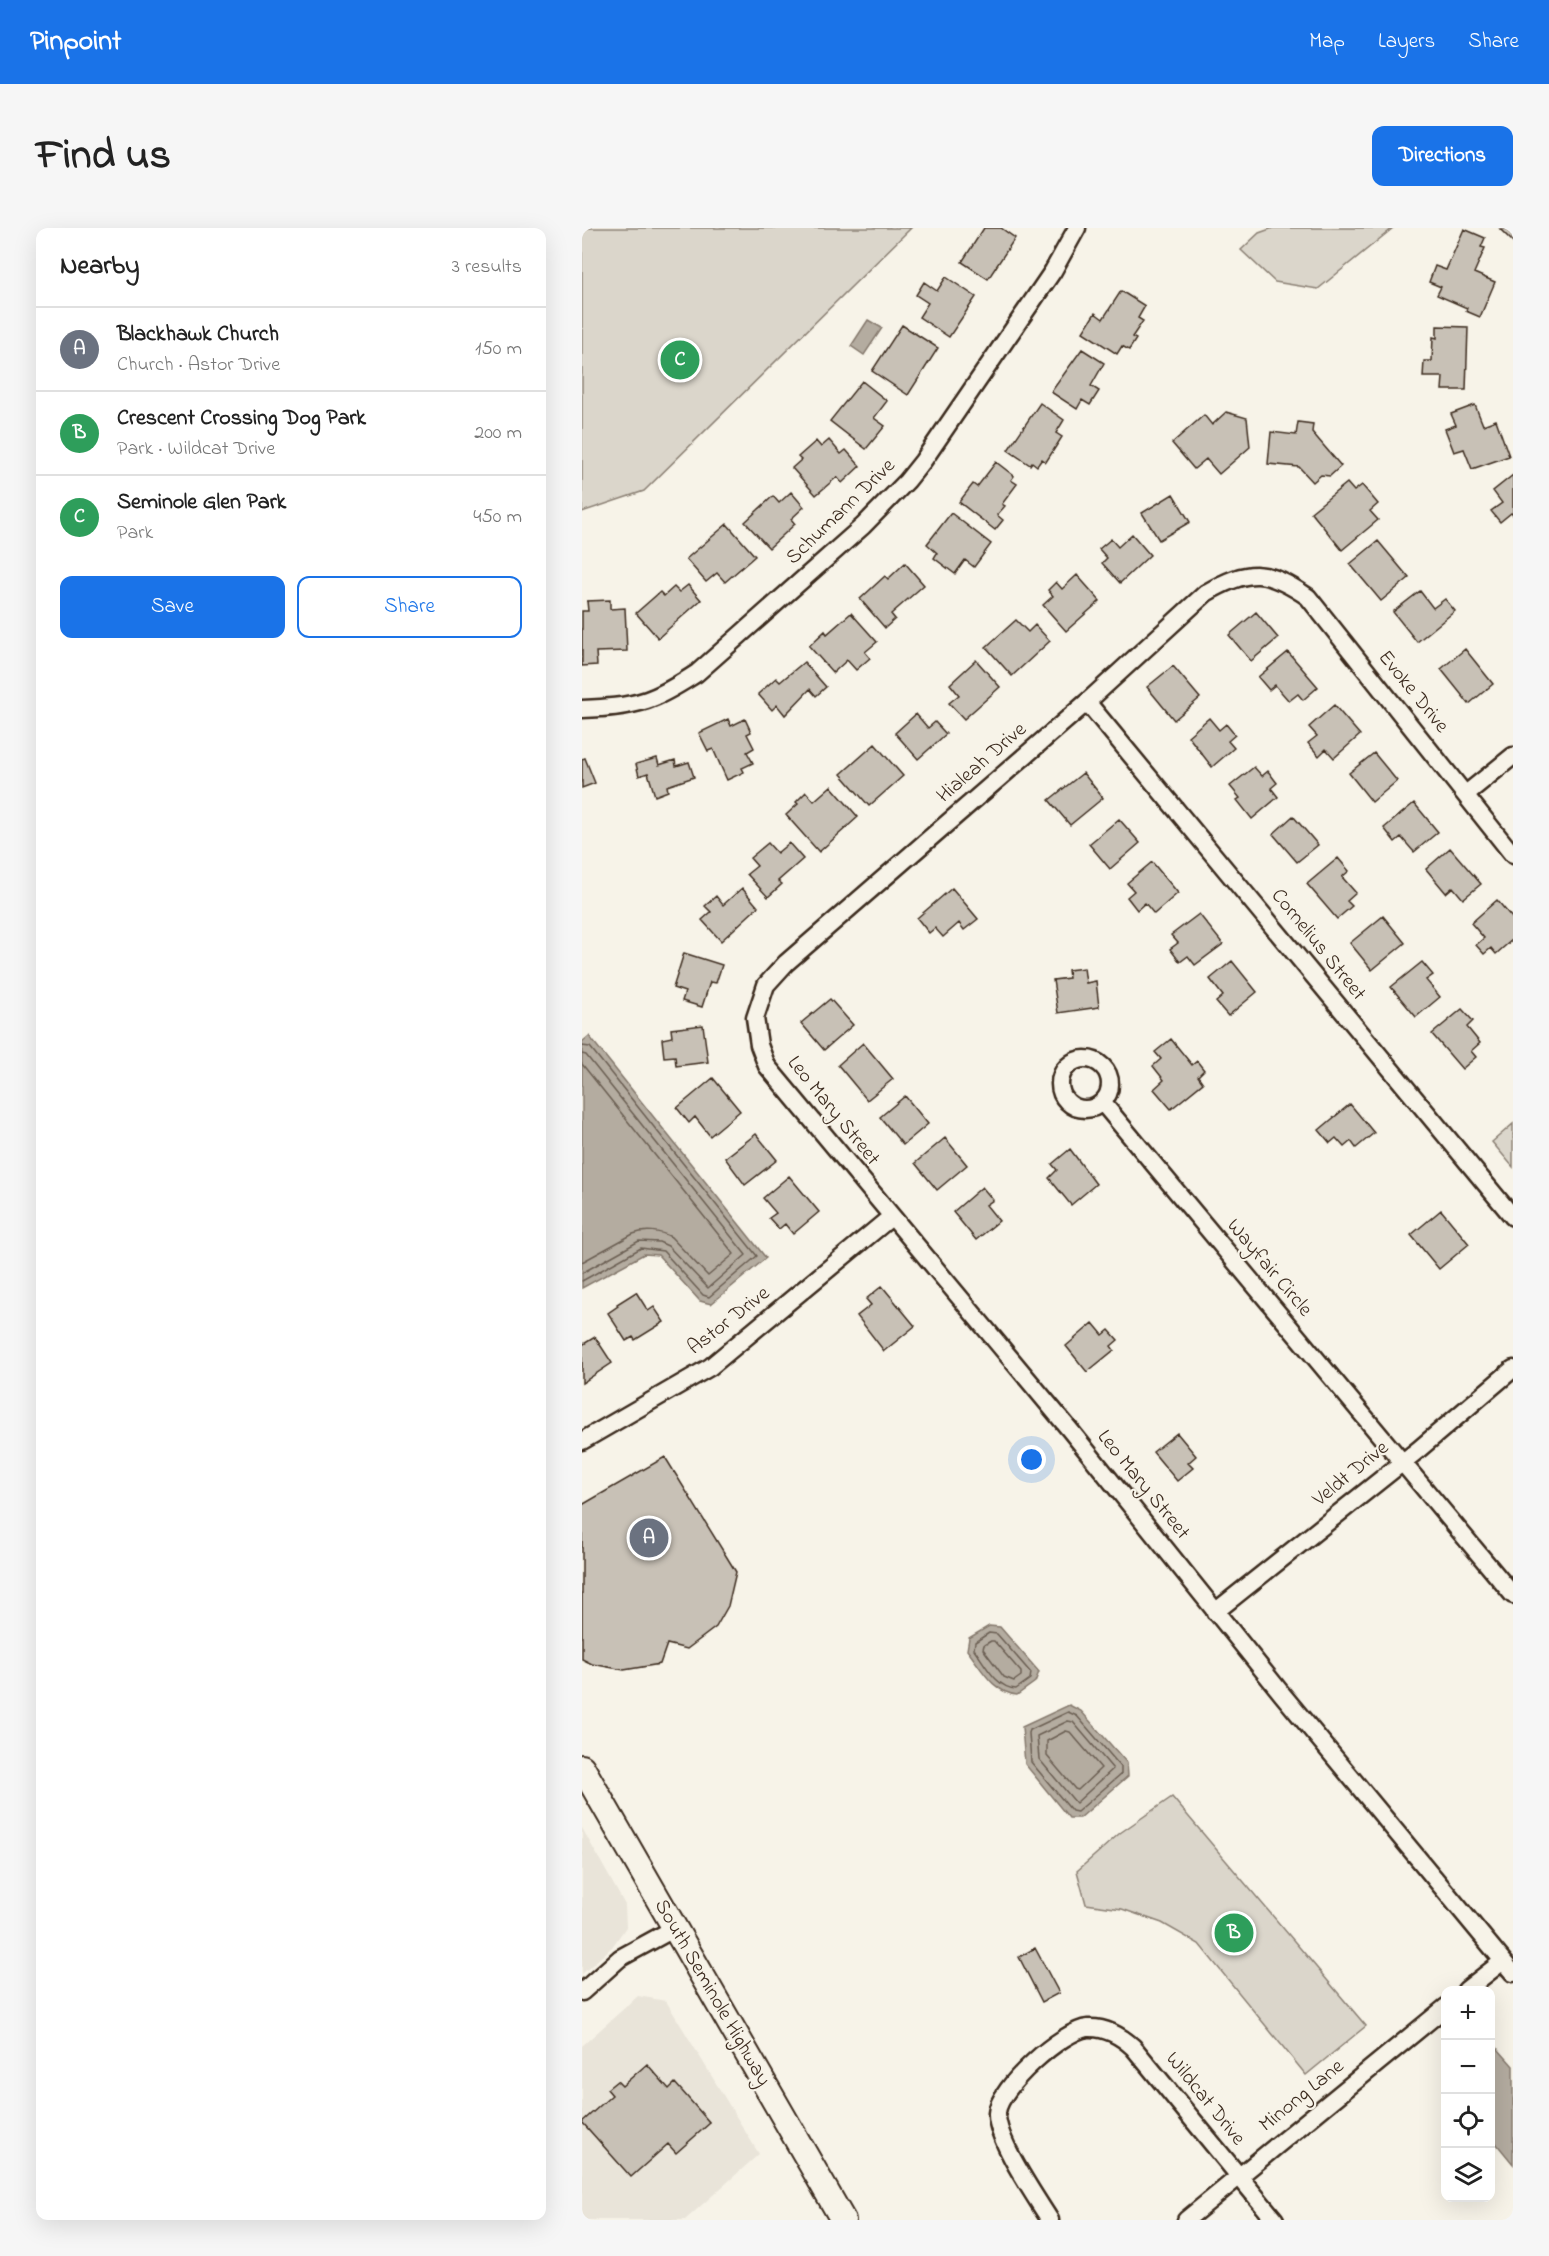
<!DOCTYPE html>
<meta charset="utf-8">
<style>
:root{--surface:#fff;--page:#f6f6f6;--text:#222;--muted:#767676;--line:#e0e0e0;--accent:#1a73e8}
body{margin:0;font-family:"Indie Flower",sans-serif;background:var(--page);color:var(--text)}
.controls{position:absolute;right:18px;bottom:18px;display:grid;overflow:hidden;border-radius:12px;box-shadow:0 6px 24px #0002}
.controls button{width:54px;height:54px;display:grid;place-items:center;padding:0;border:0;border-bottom:2px solid var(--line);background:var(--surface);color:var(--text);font:30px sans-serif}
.you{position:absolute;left:450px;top:1232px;width:21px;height:21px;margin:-15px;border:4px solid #fff;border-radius:50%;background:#1a73e8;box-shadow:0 0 0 9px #1a73e833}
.badge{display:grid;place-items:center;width:39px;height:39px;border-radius:50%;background:var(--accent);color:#fff;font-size:20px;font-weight:700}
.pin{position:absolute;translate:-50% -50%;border:3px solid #fff;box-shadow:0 2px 6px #0006}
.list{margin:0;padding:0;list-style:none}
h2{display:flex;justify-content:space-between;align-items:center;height:78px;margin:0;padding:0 24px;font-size:26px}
h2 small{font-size:20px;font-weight:400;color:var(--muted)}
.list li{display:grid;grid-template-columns:39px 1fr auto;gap:18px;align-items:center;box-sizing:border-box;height:84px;padding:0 24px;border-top:2px solid var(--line)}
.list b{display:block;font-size:22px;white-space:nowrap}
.list p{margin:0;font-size:20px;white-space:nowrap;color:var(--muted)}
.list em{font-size:20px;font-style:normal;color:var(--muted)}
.actions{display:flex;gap:12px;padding:18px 24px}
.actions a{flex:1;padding:14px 0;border:2px solid var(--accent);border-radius:12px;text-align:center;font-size:21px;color:var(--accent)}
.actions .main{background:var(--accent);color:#fff}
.icon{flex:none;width:33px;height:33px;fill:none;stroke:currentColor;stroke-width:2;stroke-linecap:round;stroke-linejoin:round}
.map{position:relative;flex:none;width:931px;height:1992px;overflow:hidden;border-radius:12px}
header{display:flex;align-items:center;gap:36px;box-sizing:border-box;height:84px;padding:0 30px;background:var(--accent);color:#fff}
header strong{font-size:28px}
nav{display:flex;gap:33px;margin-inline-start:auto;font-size:21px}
.intro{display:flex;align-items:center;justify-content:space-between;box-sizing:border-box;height:144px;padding:0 36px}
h1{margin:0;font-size:42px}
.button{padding:15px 27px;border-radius:12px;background:var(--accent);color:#fff;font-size:21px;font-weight:700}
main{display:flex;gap:36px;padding:0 36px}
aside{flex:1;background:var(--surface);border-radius:12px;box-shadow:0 6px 24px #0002}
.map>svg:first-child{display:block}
</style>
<header>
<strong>Pinpoint</strong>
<nav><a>Map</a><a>Layers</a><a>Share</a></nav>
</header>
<div class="intro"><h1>Find us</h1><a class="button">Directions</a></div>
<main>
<aside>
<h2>Nearby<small>3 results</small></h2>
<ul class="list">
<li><span class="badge" style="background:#6b7280">A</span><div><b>Blackhawk Church</b><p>Church · Astor Drive</p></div><em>150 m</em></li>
<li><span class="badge" style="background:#2e9e5b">B</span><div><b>Crescent Crossing Dog Park</b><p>Park · Wildcat Drive</p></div><em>200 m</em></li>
<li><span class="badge" style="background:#2e9e5b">C</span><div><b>Seminole Glen Park</b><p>Park</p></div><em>450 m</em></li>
</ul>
<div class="actions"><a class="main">Save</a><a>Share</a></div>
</aside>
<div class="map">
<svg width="931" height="1992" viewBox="0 0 931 1992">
<rect width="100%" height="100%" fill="#f7f3e8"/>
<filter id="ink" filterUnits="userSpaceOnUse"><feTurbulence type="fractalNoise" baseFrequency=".0167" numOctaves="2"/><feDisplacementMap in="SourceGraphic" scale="12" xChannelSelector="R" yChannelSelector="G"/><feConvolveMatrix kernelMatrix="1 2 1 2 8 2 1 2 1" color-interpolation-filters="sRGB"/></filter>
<g filter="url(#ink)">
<path fill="#e9e4d9" d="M 0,1600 L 43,1677 L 44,1699 L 30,1719 L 0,1746 Z
M 56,1768 L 84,1773 L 177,1926 L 103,1992 L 0,1992 L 0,1818 Z"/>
<path fill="#dbd6cb" stroke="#8b8074" stroke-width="1.5" d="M 0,0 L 329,0 L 62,263 L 0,284 Z
M 691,0 L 811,0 L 736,61 L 693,54 L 659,22 L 677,5 Z
M 931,896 L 931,939 L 910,914 Z
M 590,1569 L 784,1798 L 724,1847 L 617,1716 L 580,1695 L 540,1681 L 504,1676 L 495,1643 L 538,1605 Z"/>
<path fill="#b4aca0" stroke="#84786c" stroke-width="1.5" d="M 286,92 L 300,100 L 282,127 L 269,118 Z
M 7,808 L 184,1030 L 129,1076 L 118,1073 L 76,1027 L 62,1026 L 0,1060 L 0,814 Z
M 407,1398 L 418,1399 L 457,1444 L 453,1454 L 435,1467 C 410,1464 400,1441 385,1422 L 387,1410 Z
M 487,1477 L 499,1483 L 545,1535 L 546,1548 L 498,1590 L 487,1590 L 443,1536 L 440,1499 Z
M 909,1813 L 931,1838 L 931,1936 L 909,1909 Z"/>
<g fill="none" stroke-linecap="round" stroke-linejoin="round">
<path stroke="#6b5e52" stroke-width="1.5" d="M 0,818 L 8,819 L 175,1028 L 127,1069 L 121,1067 L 81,1023 L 59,1020 L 0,1053
M 0,826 L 4,827 L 164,1027 L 126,1060 L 86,1018 L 77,1014 L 57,1013 L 0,1045
M 0,836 L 152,1026 L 126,1048 L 89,1009 C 78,1003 63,1001 51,1006 L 0,1034
M 407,1405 L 415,1406 L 449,1445 L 448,1451 L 434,1461 C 414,1460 403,1436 392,1421 L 393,1414 Z
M 409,1413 L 412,1413 L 439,1444 L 439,1448 L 432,1453 L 422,1449 L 401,1421 L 402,1417 Z
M 486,1484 L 495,1488 L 539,1539 L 539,1546 L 495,1584 L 490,1583 L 449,1534 L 447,1505 L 448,1502 Z
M 486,1493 L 491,1494 L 531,1541 L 494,1575 L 457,1531 L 455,1508 Z
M 484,1503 L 488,1504 L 519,1540 L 496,1562 L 493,1561 L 465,1528 L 465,1513 Z"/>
</g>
<path fill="#c8c1b6" stroke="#3b2a1e" stroke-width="1.5" d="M 402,0 L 419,0 L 433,10 L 406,51 L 380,34 Z
M 931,0 L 931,14 L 918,1 Z
M 882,1 L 903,10 L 899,19 L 903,20 L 892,45 L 913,54 L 898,89 L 884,83 L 885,80 L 855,67 L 859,59 L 847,54 L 853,38 L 864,42 Z
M 364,49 L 394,69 L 367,109 L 337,89 L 346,75 L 334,67 L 342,54 L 355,63 Z
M 539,63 L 563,78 L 556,90 L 561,93 L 550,109 L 554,111 L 547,122 L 540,118 L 535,126 L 501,104 L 513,85 L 521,91 Z
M 320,97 L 356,120 L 326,167 L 290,143 Z
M 855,98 L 886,99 L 884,162 L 860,162 L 861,149 L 841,149 L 842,133 L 850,133 L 851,109 L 855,110 Z
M 500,121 L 522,135 L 509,158 L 517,163 L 508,177 L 500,172 L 495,181 L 469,164 Z
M 280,153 L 305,173 L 292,190 L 303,198 L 284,221 L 248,193 Z
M 458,175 L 482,192 L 474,205 L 480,209 L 464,234 L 460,231 L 455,238 L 450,234 L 448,237 L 426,222 Z
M 893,177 L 901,197 L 914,192 L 927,228 L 890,241 L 882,221 L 872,224 L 863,201 L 874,197 L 869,186 Z
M 644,184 L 665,190 L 668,219 L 637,246 L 624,231 L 612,241 L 590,215 L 622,187 L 630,197 Z
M 716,194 L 731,196 L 730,204 L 759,238 L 748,248 L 739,247 L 731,254 L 717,239 L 686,236 L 689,204 L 714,207 Z
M 247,212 L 259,226 L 264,222 L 278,238 L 260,255 L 255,249 L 234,267 L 210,240 L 219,232 L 216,229 L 234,213 L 239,219 Z
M 414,234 L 432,248 L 429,252 L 435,256 L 420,276 L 423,278 L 415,287 L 421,292 L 413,302 L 377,274 L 391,256 L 395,259 Z
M 931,247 L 931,287 L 929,285 L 918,294 L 909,283 L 920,275 L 911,263 Z
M 765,255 L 772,263 L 780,257 L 796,276 L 788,283 L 796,292 L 760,322 L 729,284 Z
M 209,264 L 222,279 L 209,291 L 213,296 L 187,320 L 163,294 L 191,268 L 197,275 Z
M 591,266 L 608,294 L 577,312 L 560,285 Z
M 369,285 L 409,316 L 392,339 L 383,332 L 373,346 L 352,330 L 355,325 L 345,316 Z
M 145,296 L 173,328 L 143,354 L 135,345 L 124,354 L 104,331 Z
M 550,306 L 568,327 L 538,355 L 520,335 L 525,330 L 517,321 L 529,311 L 536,319 Z
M 796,313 L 827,350 L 799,373 L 768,336 Z
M 323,335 L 342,357 L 309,386 L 313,391 L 303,400 L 278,371 L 303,348 L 306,351 Z
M 495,347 L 518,373 L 484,403 L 461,377 L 471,368 L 466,362 L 474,354 L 480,361 Z
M 106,357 L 119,372 L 76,410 L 54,385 L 78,364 L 82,368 L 92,359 L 97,364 Z
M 838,363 L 851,380 L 863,371 L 873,383 L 835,414 L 811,384 Z
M 28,372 L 28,381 L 43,380 L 45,423 L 14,424 L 15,437 L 0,438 L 0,383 L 6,383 L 5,373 Z
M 674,384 L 696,410 L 669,433 L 647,407 Z
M 269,385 L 295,414 L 283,424 L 288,430 L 274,442 L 265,432 L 251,445 L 227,418 L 243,403 L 245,406 Z
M 434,392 L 446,404 L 453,397 L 468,413 L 430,448 L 404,419 Z
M 883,421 L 911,456 L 887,476 L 859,441 Z
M 706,424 L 736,459 L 721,472 L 716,466 L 707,473 L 693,457 L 687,462 L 676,449 Z
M 394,432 L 418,459 L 382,491 L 367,475 L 377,467 L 368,456 Z
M 222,434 L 244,459 L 234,468 L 228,461 L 203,487 L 195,477 L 190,482 L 176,466 L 194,450 L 198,454 Z
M 591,438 L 618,470 L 592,492 L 565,459 Z
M 752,477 L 778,507 L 752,530 L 744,521 L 737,528 L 726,515 L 735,508 L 727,499 Z
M 334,486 L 346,500 L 353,494 L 364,506 L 336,531 L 313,505 Z
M 627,490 L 637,502 L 644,496 L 653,507 L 646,513 L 652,520 L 630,539 L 606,508 Z
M 146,491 L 149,498 L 163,491 L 169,504 L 165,506 L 172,520 L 165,524 L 171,535 L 160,540 L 162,544 L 145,552 L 131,521 L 126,523 L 117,505 Z
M 293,516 L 321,548 L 287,578 L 259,546 Z
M 792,525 L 815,553 L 790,574 L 767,545 Z
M 3,530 L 13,555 L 0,560 L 0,531 Z
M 75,530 L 77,537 L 93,532 L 94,538 L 107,534 L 112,549 L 85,558 L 86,563 L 73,568 L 66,545 L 57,548 L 54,536 Z
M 672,539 L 680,548 L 686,543 L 695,555 L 689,560 L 696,569 L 670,591 L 655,572 L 658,570 L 648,558 Z
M 501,545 L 521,570 L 488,597 L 467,572 Z
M 249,558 L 276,589 L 237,624 L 204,587 L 216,576 L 214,574 L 224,564 L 232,573 Z
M 832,575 L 856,604 L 832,624 L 819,609 L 813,614 L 802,600 Z
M 711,588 L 736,617 L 715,634 L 691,606 Z
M 537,591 L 558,615 L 528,641 L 507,616 Z
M 186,615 L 195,625 L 207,615 L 221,631 L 196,653 L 200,656 L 186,669 L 165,646 L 175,638 L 168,630 Z
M 868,620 L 899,656 L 881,671 L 871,659 L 864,665 L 844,641 Z
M 756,630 L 767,643 L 760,649 L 774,665 L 765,673 L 770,678 L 755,691 L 725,656 Z
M 570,634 L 596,665 L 572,686 L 563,675 L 555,682 L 545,669 L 552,663 L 545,655 Z
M 160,660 L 176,679 L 139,713 L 120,692 L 129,684 L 123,678 L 134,668 L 141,677 Z
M 370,660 L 396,691 L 382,702 L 377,695 L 361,709 L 353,700 L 347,705 L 335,690 Z
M 915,672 L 931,691 L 931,711 L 914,726 L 909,720 L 902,726 L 894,717 L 902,710 L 889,695 Z
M 617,686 L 641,716 L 613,737 L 606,728 L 598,734 L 588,721 L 596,715 L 589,707 Z
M 801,688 L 823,715 L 790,742 L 768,715 Z
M 102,725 L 140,737 L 134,755 L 128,754 L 120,779 L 100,773 L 103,764 L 91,760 Z
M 650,733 L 675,764 L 646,788 L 634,774 L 641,768 L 628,751 Z
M 840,734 L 851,747 L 844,752 L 858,769 L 834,789 L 809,759 Z
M 502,740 L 504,755 L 514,753 L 517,779 L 476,785 L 471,752 L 487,750 L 486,742 Z
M 248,771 L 271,797 L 242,822 L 219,795 Z
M 880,781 L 891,793 L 885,799 L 898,815 L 889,823 L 894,829 L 880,841 L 850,806 Z
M 121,797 L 126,834 L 94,838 L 93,828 L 82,829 L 80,811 L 90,809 L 89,801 Z
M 589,811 L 610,837 L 615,833 L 622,842 L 616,848 L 621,855 L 589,881 L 572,861 L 582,852 L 571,838 L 579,831 L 573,824 Z
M 281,815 L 311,851 L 285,872 L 256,837 Z
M 131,850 L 158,883 L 128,908 L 113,889 L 107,895 L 95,880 Z
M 323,868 L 346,896 L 321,917 L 298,889 Z
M 768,876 L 792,905 L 774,920 L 769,913 L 762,919 L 754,910 L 748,915 L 737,902 Z
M 174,906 L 195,932 L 163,957 L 143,930 Z
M 363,910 L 385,937 L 355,962 L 333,935 Z
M 488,921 L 514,956 L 489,977 L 467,950 L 475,942 L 470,936 Z
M 207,948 L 237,984 L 211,1006 L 203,996 L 197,1001 L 187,990 L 194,985 L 181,970 Z
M 400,959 L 411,972 L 404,977 L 417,993 L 394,1012 L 371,984 Z
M 859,982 L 887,1016 L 857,1041 L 829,1007 Z
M 300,1058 L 333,1098 L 302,1123 L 275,1088 L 289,1077 L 284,1071 Z
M 54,1064 L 66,1083 L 72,1079 L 82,1094 L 53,1112 L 51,1109 L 44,1113 L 26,1085 L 36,1078 L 35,1076 Z
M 511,1095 L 521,1107 L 527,1102 L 536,1112 L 529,1118 L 532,1122 L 505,1144 L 484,1118 Z
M 13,1109 L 30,1135 L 0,1155 L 0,1117 Z
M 595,1205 L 614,1228 L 606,1235 L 611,1240 L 595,1253 L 571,1224 Z
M 83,1229 L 154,1344 L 146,1378 L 134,1399 L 105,1421 L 85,1416 L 78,1436 L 42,1442 L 10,1436 L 0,1431 L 0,1277 Z
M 453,1720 L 477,1765 L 460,1774 L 437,1729 Z
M 65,1836 L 87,1861 L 93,1855 L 128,1895 L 94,1925 L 86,1916 L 49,1949 L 0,1894 L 30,1867 L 25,1861 L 35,1853 L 40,1858 Z"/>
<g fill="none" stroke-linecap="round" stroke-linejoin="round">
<g stroke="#3b2a1e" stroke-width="21">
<path id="street" d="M 505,474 L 931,989
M 0,481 C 22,480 44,479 65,472 C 83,466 99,455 115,445 L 281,298 L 325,253 L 341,233 L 471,43 L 495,0
M 884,566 L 931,528
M 931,627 L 726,369 C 685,341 667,340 624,365 L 505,474 L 204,735 L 184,757 L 173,790 L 177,817 L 185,838 L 488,1202 L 700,1466 L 931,1745
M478 856a25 25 0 1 1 50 0a25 25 0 1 1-50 0Z
M 520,874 L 931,1367
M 0,1213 L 128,1139 L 309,989
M 633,1384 L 836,1222 L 931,1141
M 884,1762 L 921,1733
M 0,1764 L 38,1730 L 93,1700
M 468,1992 C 453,1968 414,1912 415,1885 C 416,1860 481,1802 506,1800 C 524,1799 539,1808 551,1819 L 693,1992
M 604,1992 L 864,1779"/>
</g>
<g stroke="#3b2a1e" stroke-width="28">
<path id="secondary" d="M 0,1539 L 261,1992"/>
</g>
<use href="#street" stroke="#f7f3e8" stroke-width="16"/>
<use href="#secondary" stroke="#f7f3e8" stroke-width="24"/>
</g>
</g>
<g text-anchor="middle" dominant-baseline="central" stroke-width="4.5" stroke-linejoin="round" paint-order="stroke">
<g font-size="21" fill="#3b2a1e" stroke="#f7f3e8">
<text transform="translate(259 284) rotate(-44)">Schumann Drive</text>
<text transform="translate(831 464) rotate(51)">Evoke Drive</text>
<text transform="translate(400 535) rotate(-41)">Hialeah Drive</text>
<text transform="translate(736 717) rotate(51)">Cornelius Street</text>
<text transform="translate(251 883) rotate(51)">Leo Mary Street</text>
<text transform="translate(687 1040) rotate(50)">Wayfair Circle</text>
<text transform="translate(147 1093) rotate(-38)">Astor Drive</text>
<text transform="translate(769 1246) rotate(-39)">Veldt Drive</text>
<text transform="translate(561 1257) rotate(51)">Leo Mary Street</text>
<text transform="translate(130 1765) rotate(60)">South Seminole Highway</text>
<text transform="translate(720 1868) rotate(-39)">Minong Lane</text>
<text transform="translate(623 1871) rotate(51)">Wildcat Drive</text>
</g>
</g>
</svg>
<div class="controls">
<button>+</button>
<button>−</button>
<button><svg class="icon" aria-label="locate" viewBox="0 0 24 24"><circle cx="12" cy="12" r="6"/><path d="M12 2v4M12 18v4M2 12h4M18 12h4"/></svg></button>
<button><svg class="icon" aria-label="layers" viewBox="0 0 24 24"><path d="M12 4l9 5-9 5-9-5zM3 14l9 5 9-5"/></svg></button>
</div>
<div class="you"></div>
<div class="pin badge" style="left:67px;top:1310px;background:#6b7280">A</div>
<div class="pin badge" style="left:652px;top:1705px;background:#2e9e5b">B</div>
<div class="pin badge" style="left:98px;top:132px;background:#2e9e5b">C</div>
</div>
</main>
